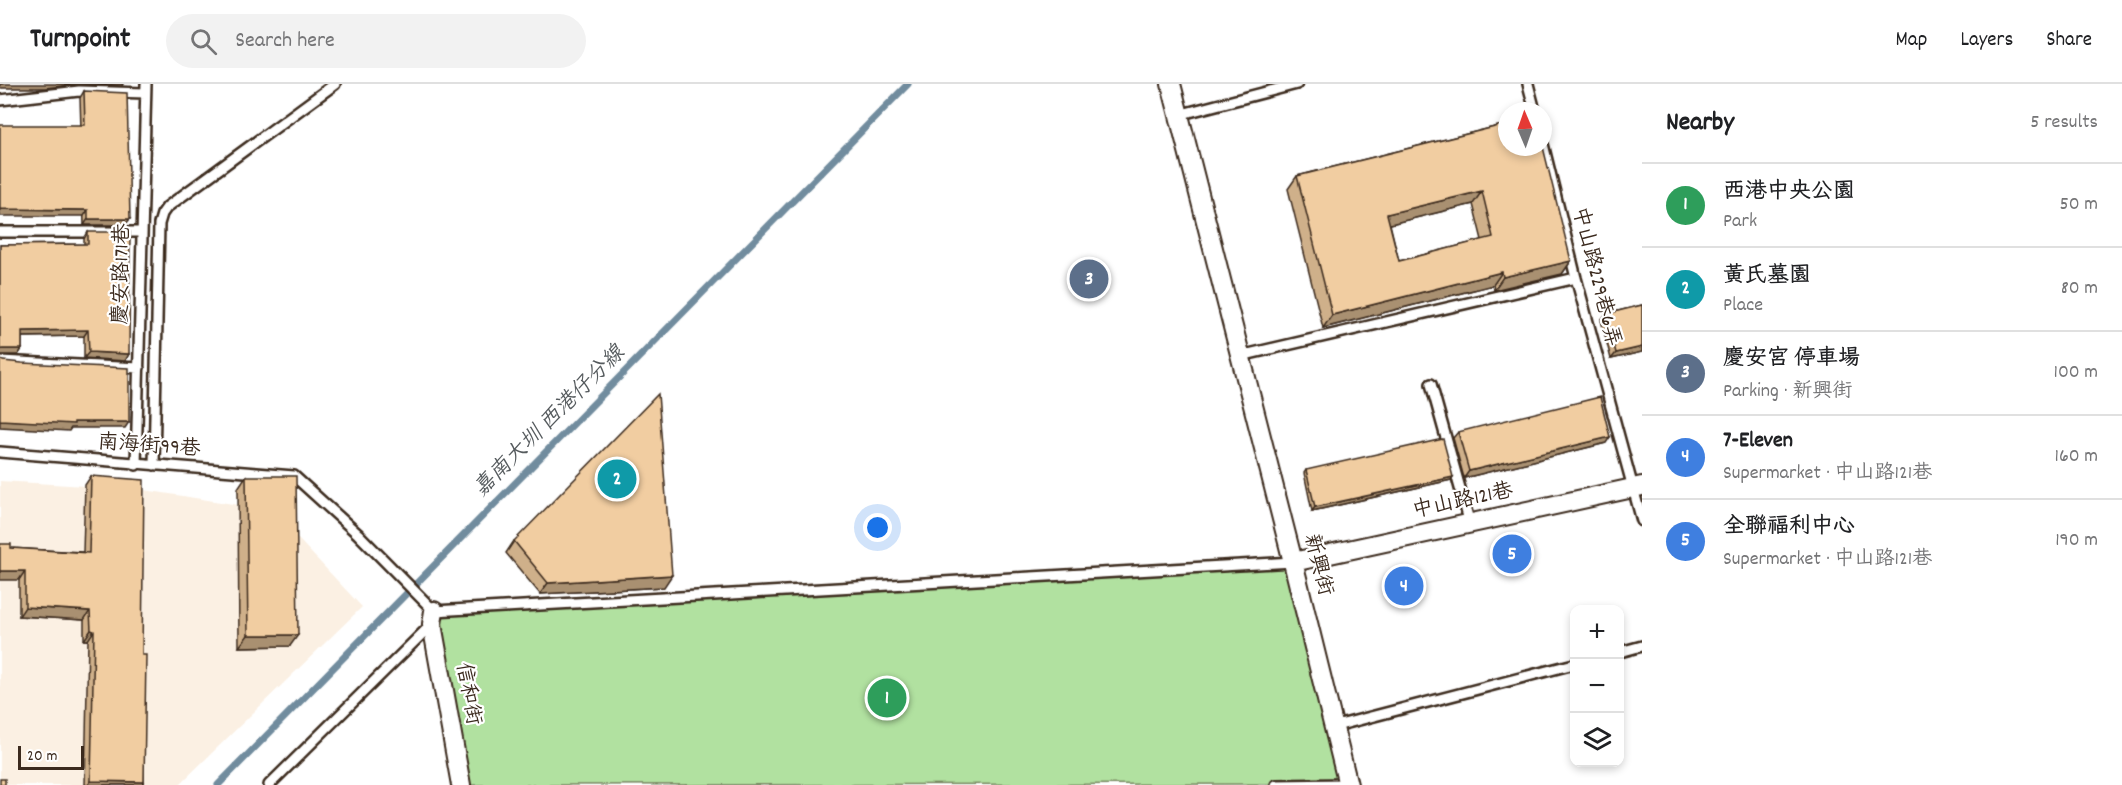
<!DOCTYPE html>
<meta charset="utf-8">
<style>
:root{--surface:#fff;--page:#f2f2f2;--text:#202124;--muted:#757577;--line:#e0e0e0;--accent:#d1495b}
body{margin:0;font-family:Dekko,"LXGW WenKai TC",sans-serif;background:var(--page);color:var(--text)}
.controls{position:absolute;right:18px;bottom:18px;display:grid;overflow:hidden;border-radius:12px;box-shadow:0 3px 9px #0003}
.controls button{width:54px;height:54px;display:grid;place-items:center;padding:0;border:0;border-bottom:2px solid var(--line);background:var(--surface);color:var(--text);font:30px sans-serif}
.compass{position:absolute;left:1498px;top:18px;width:54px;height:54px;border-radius:50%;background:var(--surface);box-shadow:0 3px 9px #0003;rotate:358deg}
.scale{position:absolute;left:18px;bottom:15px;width:66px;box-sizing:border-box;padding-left:6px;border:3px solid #3b2a1e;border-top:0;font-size:16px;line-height:21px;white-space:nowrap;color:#3b2a1e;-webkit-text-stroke:4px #fff;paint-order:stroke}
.you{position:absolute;left:878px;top:444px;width:21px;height:21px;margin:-15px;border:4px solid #fff;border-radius:50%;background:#1a73e8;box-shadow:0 0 0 9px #1a73e833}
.badge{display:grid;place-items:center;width:39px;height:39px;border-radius:50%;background:var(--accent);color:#fff;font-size:20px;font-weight:700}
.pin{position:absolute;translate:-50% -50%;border:3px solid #fff;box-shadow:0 2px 6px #0006}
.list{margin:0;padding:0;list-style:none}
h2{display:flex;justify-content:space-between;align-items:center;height:78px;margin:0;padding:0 24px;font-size:26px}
h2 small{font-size:20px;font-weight:400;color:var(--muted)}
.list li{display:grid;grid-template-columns:39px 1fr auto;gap:18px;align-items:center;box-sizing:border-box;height:84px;padding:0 24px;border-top:2px solid var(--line)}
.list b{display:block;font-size:22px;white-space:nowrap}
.list p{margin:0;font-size:20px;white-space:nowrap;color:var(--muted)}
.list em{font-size:20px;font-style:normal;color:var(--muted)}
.icon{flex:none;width:33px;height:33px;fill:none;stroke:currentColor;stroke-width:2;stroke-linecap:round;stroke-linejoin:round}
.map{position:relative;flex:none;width:1642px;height:701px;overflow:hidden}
header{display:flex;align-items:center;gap:36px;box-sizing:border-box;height:84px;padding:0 30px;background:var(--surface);border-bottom:2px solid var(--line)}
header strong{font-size:28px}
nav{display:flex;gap:33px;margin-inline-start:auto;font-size:21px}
.search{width:420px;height:54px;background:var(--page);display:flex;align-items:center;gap:15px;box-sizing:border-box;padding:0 21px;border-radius:33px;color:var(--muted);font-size:22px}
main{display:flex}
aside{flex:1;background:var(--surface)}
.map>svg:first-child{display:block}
</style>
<header>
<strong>Turnpoint</strong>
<div class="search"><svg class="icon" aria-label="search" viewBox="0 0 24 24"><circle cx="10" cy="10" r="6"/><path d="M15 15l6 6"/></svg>Search here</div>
<nav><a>Map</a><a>Layers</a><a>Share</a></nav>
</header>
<main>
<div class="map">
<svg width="1642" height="701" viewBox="0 0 1642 701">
<rect width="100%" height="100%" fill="#fff"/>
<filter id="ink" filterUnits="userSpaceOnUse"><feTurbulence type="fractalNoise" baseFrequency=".0167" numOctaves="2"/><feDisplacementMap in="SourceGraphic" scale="12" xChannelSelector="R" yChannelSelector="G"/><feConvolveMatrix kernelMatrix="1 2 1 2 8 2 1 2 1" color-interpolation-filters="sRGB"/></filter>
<g filter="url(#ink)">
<path fill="#fbf0e3" d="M 0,397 L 138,405 L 271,426 L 362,523 L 179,701 L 0,701 Z"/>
<path fill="#b1e1a0" stroke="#76865f" stroke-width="1.5" d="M 1293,478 L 1348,700 L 462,701 L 434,527 Z"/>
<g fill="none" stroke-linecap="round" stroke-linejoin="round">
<path stroke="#718c9e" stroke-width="7" d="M 218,701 L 908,0"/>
<g stroke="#3b2a1e" stroke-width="14">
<path id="lane" d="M 1528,0 L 1535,27
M 0,16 L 79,7 L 145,9
M 1178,31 L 1297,0
M 1543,60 L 1576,194 L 1642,437
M 0,148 L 142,148
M 1240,272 L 1576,194
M 0,277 L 139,284
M 1431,300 L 1470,440
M 0,368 L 294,392 L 358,450 L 434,527 L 1293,478
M 136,381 L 146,0
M 154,381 L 159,140 L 162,130 L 167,123 L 335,0
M 1620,568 L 1642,562
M 1332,643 L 1574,580
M 269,701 L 432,540
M 1276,701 L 1348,700"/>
</g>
<g stroke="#3b2a1e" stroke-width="22">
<path id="street" d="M 1171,0 L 1293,478 L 1348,701
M 1293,478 L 1642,402
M 434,527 L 432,540 L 461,701"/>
</g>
<use href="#lane" stroke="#fff" stroke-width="9"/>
<use href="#street" stroke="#fff" stroke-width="18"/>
</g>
<path fill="#cfb08a" stroke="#3b2a1e" stroke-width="1.5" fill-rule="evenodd" d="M 84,7 L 125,141 L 84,141 L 80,14 Z
M 1507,40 L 1571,177 L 1562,190 L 1494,206 L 1493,201 L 1323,244 L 1288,105 L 1297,92 ZM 1473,120 L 1482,156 L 1399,177 L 1390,140 Z
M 88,148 L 129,270 L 125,277 L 84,274 L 84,252 L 22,253 L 22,265 L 18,271 L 0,271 L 0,161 L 84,160 L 84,155 Z
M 1642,221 L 1642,268 L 1611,275 L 1601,236 L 1606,230 Z
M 1458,348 L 1606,359 L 1464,394 L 1453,354 Z
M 1306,386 L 1451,396 L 1312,427 L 1304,389 Z
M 91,392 L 142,571 L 144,698 L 142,701 L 85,701 L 88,556 L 84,556 L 84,536 L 19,532 L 19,496 L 11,464 L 83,468 L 85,401 Z
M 246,392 L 290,562 L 239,563 L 238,404 Z
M 514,457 L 664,503 L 540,510 L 506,469 Z"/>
<path fill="#a99071" stroke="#3b2a1e" stroke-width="1.5" d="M 0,0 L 123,0 L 122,2 L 79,0 L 45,4 L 0,4 Z
M 1482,107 L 1473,120 L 1378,143 L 1387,130 Z
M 0,125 L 88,126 L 84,132 L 0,132 Z
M 88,135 L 130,135 L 125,141 L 84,141 Z
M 1571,177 L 1562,190 L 1494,206 L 1503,193 Z
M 1502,188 L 1493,201 L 1323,244 L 1332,231 Z
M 88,246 L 84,252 L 17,253 L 22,247 Z
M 1642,263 L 1642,268 L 1611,275 L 1616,269 Z
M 2,265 L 22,265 L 18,271 L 0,271 L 0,266 Z
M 89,268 L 129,270 L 125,277 L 84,274 Z
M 0,336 L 74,338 L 129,338 L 125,344 L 71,344 L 69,347 L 0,343 Z
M 1610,353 L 1606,359 L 1464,394 L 1469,387 Z
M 1453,393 L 1451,396 L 1312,427 L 1315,423 Z
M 0,487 L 25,487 L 19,496 L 0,496 Z
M 672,491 L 664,503 L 540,510 L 548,499 Z
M 25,523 L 90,527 L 84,536 L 19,532 Z
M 91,546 L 94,547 L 88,556 L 84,556 Z
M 248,551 L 298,551 L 290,562 L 239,563 Z
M 91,697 L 144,698 L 142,701 L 88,701 Z"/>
<path fill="#f1cda1" stroke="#3b2a1e" stroke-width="1.5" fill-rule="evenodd" d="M 84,7 L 127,9 L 130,135 L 88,135 L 88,126 L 0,125 L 0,41 L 85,41 Z
M 1507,40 L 1507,63 L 1543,63 L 1571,177 L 1503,193 L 1502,188 L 1332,231 L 1297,92 ZM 1482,107 L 1493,153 L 1399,177 L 1387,130 Z
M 88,148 L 130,148 L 129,270 L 89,268 L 88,246 L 22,247 L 22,265 L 2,265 L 0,266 L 0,161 L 88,160 Z
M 1642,221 L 1642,263 L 1616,269 L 1606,230 Z
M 0,275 L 3,277 L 22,279 L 129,284 L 129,338 L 74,338 L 74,340 L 0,336 Z
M 658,310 L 672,491 L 548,499 L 514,457 Z
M 1600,313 L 1610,353 L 1469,387 L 1458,348 Z
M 1443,355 L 1453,393 L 1315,423 L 1306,386 Z
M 91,392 L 144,396 L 142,571 L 146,571 L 144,698 L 91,697 L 94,547 L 91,546 L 90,527 L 25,523 L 25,487 L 0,487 L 0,460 L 11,460 L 11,464 L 89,469 Z
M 246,392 L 296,392 L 298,551 L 248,551 Z
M 0,695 L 5,695 L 5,701 L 0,701 Z"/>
</g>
<g text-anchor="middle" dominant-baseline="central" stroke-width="4.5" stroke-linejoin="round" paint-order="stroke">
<g font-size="21" fill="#3b2a1e" stroke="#fff">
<text transform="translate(123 190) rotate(-89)">慶安路171巷</text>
<text transform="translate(1595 193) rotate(76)">中山路229巷6弄</text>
<text transform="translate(149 363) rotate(4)">南海街99巷</text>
<text transform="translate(1463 418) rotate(-12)">中山路121巷</text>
<text transform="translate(1317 481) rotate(76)">新興街</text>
<text transform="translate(467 610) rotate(80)">信和街</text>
</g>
<g font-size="22" font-style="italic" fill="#565b5e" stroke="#fff">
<text transform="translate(550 338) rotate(-45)">嘉南大圳 西港仔分線</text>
</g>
</g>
</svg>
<div class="controls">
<button>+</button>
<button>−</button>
<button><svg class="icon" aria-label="layers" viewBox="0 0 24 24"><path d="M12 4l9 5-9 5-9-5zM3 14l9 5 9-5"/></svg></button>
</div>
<svg class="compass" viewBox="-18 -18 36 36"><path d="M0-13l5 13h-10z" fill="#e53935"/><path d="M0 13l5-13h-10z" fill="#757577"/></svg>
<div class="scale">20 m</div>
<div class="you"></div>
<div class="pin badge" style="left:887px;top:614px;background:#2e9e5b">1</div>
<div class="pin badge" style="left:617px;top:395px;background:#0f9aa8">2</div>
<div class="pin badge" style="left:1089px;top:195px;background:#5c6f8a">3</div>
<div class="pin badge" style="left:1404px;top:502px;background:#3f7fe0">4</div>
<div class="pin badge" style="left:1512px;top:470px;background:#3f7fe0">5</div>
</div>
<aside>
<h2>Nearby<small>5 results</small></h2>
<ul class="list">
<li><span class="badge" style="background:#2e9e5b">1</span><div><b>西港中央公園</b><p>Park</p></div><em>50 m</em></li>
<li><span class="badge" style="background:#0f9aa8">2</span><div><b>黃氏墓園</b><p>Place</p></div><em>80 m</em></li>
<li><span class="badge" style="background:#5c6f8a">3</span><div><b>慶安宮 停車場</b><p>Parking · 新興街</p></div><em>100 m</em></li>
<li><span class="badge" style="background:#3f7fe0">4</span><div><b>7-Eleven</b><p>Supermarket · 中山路121巷</p></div><em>160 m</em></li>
<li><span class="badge" style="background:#3f7fe0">5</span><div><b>全聯福利中心</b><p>Supermarket · 中山路121巷</p></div><em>190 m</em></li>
</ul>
</aside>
</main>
